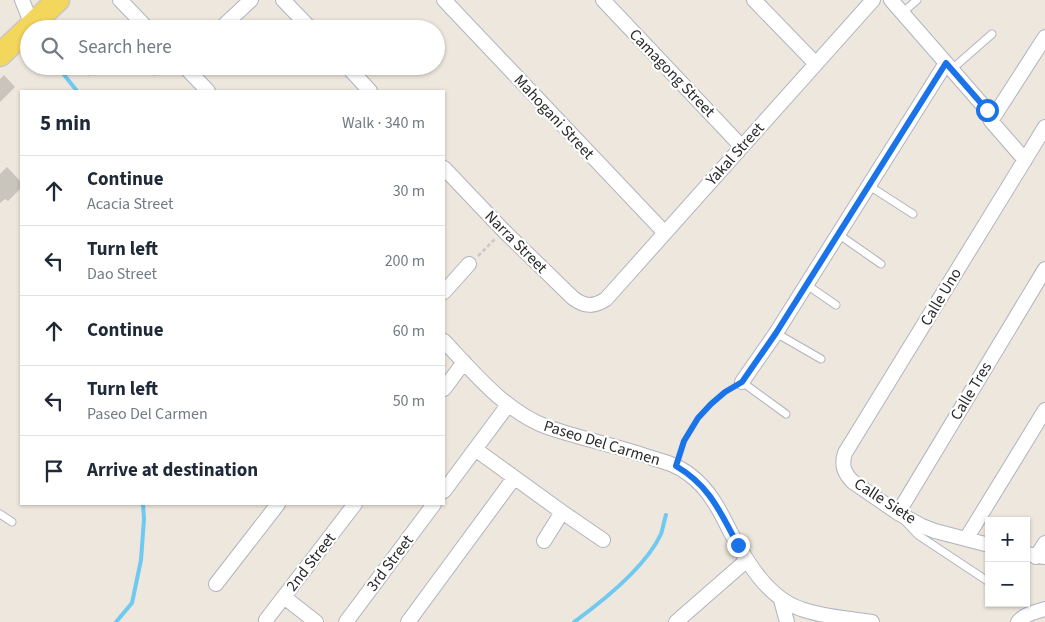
<!DOCTYPE html>
<meta charset="utf-8">
<style>
:root{--surface:#fff;--page:#f2f2f3;--text:#1f2937;--muted:#747a83;--line:#e0e1e3}
body{margin:0;font-family:"Source Sans 3",sans-serif;background:var(--page);color:var(--text)}
.controls{position:absolute;right:15px;bottom:15px;display:grid;overflow:hidden;border-radius:0px;box-shadow:0 1px 4px #0004}
.controls button{width:45px;height:45px;display:grid;place-items:center;padding:0;border:0;border-bottom:1px solid var(--line);background:var(--surface);color:var(--text);font:25px sans-serif}
.stop{position:absolute;width:15px;height:15px;margin:-11px;border:4px solid #1a73e8;border-radius:50%;background:#fff}
.stop.end{background:#1a73e8;border-color:#fff;box-shadow:0 1px 5px #0008}
.list{margin:0;padding:0;list-style:none}
h2{display:flex;justify-content:space-between;align-items:center;height:65px;margin:0;padding:0 20px;font-size:21px}
h2 small{font-size:16px;font-weight:400;color:var(--muted)}
.list li{display:grid;grid-template-columns:32px 1fr auto;gap:15px;align-items:center;box-sizing:border-box;height:70px;padding:0 20px;border-top:1px solid var(--line)}
.list b{display:block;font-size:19px;white-space:nowrap}
.list p{margin:0;font-size:16px;white-space:nowrap;color:var(--muted)}
.list em{font-size:16px;font-style:normal;color:var(--muted)}
.icon{flex:none;width:28px;height:28px;fill:none;stroke:currentColor;stroke-width:2;stroke-linecap:round;stroke-linejoin:round}
.map{position:relative;flex:none;width:1045px;height:622px;overflow:hidden}
.search{position:absolute;background:var(--surface);box-shadow:0 1px 4px #0004;left:20px;top:20px;width:425px;height:55px;display:flex;align-items:center;gap:12px;box-sizing:border-box;padding:0 18px;border-radius:28px;color:var(--muted);font-size:19px}
.panel{position:absolute;background:var(--surface);box-shadow:0 1px 4px #0004;left:20px;top:90px;width:425px;height:415px;border-radius:0px}
.map>svg:first-child{display:block}
</style>
<div class="map">
<svg width="1045" height="622" viewBox="0 0 1045 622">
<rect width="100%" height="100%" fill="#ede7dd"/>
<g fill="none" stroke-linecap="round" stroke-linejoin="round">
<path stroke="#6fc9f1" stroke-width="4" d="M 57,66 L 77,91
M 116,622 L 132,603 L 141,560 L 144,519 L 143,504
M 574,622 C 603,601 646,566 661,534 C 663,528 664,521 666,515"/>
</g>
<path fill="#c9c5bc" d="M 80,66 L 99,66 L 89,76 Z
M 145,66 L 165,66 L 154,76 Z
M 4,75 L 15,87 L 0,102 L 0,79 Z
M 7,167 L 21,182 L 21,188 L 8,201 L 5,199 L 0,203 L 0,174 Z"/>
<g fill="none" stroke-linecap="round" stroke-linejoin="round">
<g stroke="#b1b3bf" stroke-width="9">
<path id="lane" d="M 902,13 L 917,0
M 952,69 L 992,34
M 868,185 L 913,214
M 838,234 L 881,264
M 807,285 L 836,305
M 776,333 L 821,359
M 742,382 L 786,414
M 0,514 L 12,522
M 903,519 L 918,535 L 989,582"/>
</g>
<g stroke="#b1b3bf" stroke-width="16">
<path id="street" d="M 22,0 L 32,25
M 120,0 L 148,29
M 283,0 L 311,29
M 444,0 L 665,233
M 603,0 L 742,147
M 754,0 L 816,64
M 891,0 L 987,110 L 991,121 L 1025,160
M 220,29 L 251,0
M 184,66 L 208,91
M 347,66 L 370,91
M 991,121 L 1045,37
M 444,168 L 504,231 L 573,298 C 585,307 594,307 606,299 L 873,0
M 444,292 L 469,264
M 444,341 C 474,373 505,411 547,427 C 582,439 618,446 652,458 C 666,462 679,466 690,475 C 710,490 720,511 731,533 C 747,562 768,598 801,609 C 823,617 848,618 872,622
M 742,382 L 776,333 L 946,63
M 444,389 L 464,362
M 475,449 L 562,512 L 603,540
M 444,491 L 508,405
M 898,513 L 1045,269
M 966,539 L 1045,410
M 544,541 L 562,512
M 989,545 L 935,531 L 922,526 L 898,513 L 853,482 C 844,473 841,465 845,453 L 1045,127
M 1026,554 L 1045,557
M 1036,557 L 1045,543
M 216,584 L 278,504
M 284,597 L 316,622
M 781,600 L 787,622
M 266,620 L 355,504
M 346,622 L 434,504
M 408,622 L 514,478
M 676,622 L 747,560
M 1018,622 C 1025,614 1035,612 1045,609"/>
</g>
<g stroke="#c8c8c8" stroke-width="25">
<path id="primary" d="M 0,55 L 58,0"/>
</g>
<path stroke="#c8c8c8" stroke-width="2.5" stroke-dasharray="4 2.5" stroke-linecap="butt" d="M 478,256 L 495,239
M 680,455 C 689,427 707,403 732,388"/>
<use href="#lane" stroke="#fff" stroke-width="7"/>
<use href="#street" stroke="#fff" stroke-width="14"/>
<use href="#primary" stroke="#f3d65c" stroke-width="22"/>
</g>
<g fill="none" stroke-linecap="round" stroke-linejoin="round">
<path stroke="#1a73e8" stroke-width="6" d="M 738,545 C 720,512 710,486 676,466 L 684,441 L 698,418 L 711,404 L 725,392 L 742,382 L 776,333 L 946,63 L 987,110"/>
</g>
<g text-anchor="middle" dominant-baseline="central" stroke-width="4.5" stroke-linejoin="round" paint-order="stroke">
<g font-size="16" fill="#2b2b2b" stroke="#fff">
<text transform="translate(672 73) rotate(46)">Camagong Street</text>
<text transform="translate(554 117) rotate(47)">Mahogani Street</text>
<text transform="translate(735 154) rotate(-48)">Yakal Street</text>
<text transform="translate(516 242) rotate(45)">Narra Street</text>
<text transform="translate(941 297) rotate(-59)">Calle Uno</text>
<text transform="translate(971 391) rotate(-59)">Calle Tres</text>
<text transform="translate(602 443) rotate(17)">Paseo Del Carmen</text>
<text transform="translate(885 501) rotate(33)">Calle Siete</text>
<text transform="translate(311 562) rotate(-52)">2nd Street</text>
<text transform="translate(390 563) rotate(-53)">3rd Street</text>
</g>
</g>
</svg>
<div class="controls">
<button>+</button>
<button>−</button>
</div>
<div class="stop" style="left:987px;top:110px"></div>
<div class="stop end" style="left:738px;top:545px"></div>
<div class="search"><svg class="icon" aria-label="search" viewBox="0 0 24 24"><circle cx="10" cy="10" r="6"/><path d="M15 15l6 6"/></svg>Search here</div>
<section class="panel">
<h2>5 min<small>Walk · 340 m</small></h2>
<ul class="list">
<li><svg class="icon" aria-label="ahead" viewBox="0 0 24 24"><path d="M12 20V5M6 11l6-6 6 6"/></svg><div><b>Continue</b><p>Acacia Street</p></div><em>30 m</em></li>
<li><svg class="icon" aria-label="left" viewBox="0 0 24 24"><path d="M17 20v-9H6M10 6l-5 5 5 5"/></svg><div><b>Turn left</b><p>Dao Street</p></div><em>200 m</em></li>
<li><svg class="icon" aria-label="ahead" viewBox="0 0 24 24"><path d="M12 20V5M6 11l6-6 6 6"/></svg><div><b>Continue</b></div><em>60 m</em></li>
<li><svg class="icon" aria-label="left" viewBox="0 0 24 24"><path d="M17 20v-9H6M10 6l-5 5 5 5"/></svg><div><b>Turn left</b><p>Paseo Del Carmen</p></div><em>50 m</em></li>
<li><svg class="icon" aria-label="arrive" viewBox="0 0 24 24"><path d="M6 21V4h12l-3 4 3 4H6"/></svg><div><b>Arrive at destination</b></div></li>
</ul>
</section>
</div>
